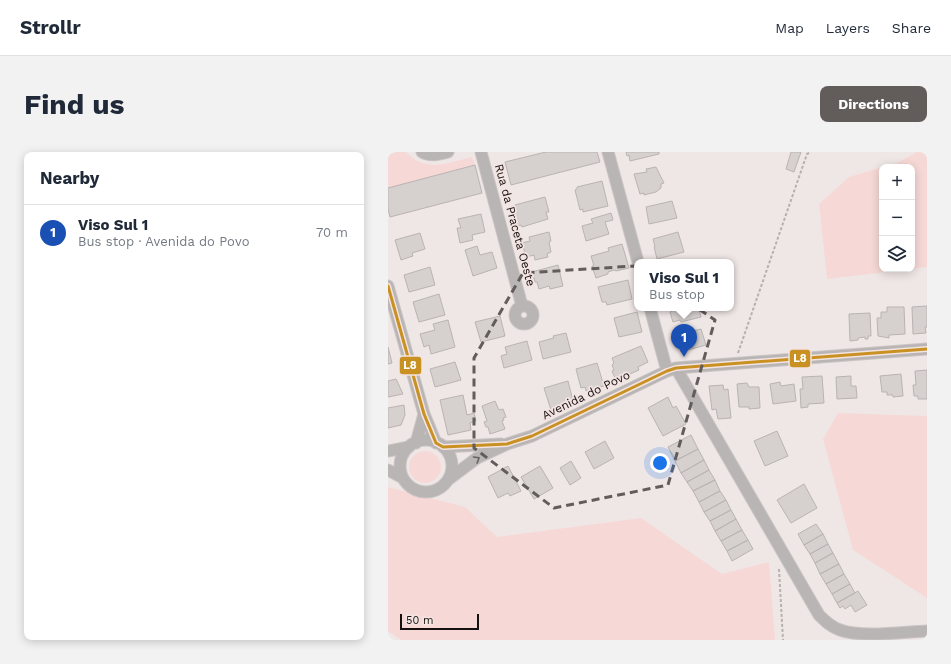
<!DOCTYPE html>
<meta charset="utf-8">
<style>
:root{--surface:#fff;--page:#f2f2f3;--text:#1f2937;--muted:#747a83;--line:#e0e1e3;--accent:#625c5b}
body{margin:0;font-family:"Work Sans",sans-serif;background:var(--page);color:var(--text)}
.controls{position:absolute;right:12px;top:12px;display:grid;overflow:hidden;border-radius:8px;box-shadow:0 2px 10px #0003}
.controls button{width:36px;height:36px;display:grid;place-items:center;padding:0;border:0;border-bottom:1px solid var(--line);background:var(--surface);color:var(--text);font:20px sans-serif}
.scale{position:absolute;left:12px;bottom:10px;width:79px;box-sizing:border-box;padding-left:4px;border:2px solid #161110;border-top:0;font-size:11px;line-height:14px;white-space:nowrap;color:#161110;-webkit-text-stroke:3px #f3e4e2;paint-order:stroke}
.you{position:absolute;left:272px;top:311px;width:14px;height:14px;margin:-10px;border:3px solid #fff;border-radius:50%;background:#1a73e8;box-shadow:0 0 0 6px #1a73e833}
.badge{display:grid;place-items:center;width:26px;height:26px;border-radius:50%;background:var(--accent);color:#fff;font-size:13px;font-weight:700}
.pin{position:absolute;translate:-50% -33px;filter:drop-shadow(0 1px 2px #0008)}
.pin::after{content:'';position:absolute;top:21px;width:14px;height:12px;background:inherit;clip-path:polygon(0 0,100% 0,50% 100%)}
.popup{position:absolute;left:246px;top:107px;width:100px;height:52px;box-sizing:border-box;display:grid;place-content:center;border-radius:8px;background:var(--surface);filter:drop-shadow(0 1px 3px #0005);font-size:13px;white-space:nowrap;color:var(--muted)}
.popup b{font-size:15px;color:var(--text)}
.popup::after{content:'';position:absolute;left:50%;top:100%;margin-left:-8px;border:8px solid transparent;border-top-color:var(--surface)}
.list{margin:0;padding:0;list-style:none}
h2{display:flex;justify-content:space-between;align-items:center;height:52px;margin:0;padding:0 16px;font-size:17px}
h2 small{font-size:13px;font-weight:400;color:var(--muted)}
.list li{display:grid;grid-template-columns:26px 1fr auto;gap:12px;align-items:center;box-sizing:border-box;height:56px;padding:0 16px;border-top:1px solid var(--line)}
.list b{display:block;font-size:15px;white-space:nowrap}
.list p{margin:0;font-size:13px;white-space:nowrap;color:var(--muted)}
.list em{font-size:13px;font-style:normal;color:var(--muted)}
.icon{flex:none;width:22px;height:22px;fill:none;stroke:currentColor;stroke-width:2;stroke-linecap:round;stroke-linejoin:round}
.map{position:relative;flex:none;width:539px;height:488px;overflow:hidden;border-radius:8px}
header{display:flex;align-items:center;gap:24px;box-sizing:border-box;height:56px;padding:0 20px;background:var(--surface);border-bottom:1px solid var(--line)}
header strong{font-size:19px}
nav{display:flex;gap:22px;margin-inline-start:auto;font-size:14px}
.intro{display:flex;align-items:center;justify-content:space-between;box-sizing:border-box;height:96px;padding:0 24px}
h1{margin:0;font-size:28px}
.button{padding:10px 18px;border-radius:8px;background:var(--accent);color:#fff;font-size:14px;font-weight:700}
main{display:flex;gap:24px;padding:0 24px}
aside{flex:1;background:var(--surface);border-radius:8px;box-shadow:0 2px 10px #0003}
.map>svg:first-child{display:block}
</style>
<header>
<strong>Strollr</strong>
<nav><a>Map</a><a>Layers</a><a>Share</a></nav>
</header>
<div class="intro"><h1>Find us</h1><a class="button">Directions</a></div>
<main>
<aside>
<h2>Nearby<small></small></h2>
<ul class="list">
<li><span class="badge" style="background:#1a4fb4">1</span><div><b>Viso Sul 1</b><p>Bus stop · Avenida do Povo</p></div><em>70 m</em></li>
</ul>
</aside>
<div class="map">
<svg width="539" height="488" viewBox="0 0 539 488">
<rect width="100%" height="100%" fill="#efe7e6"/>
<path fill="#f6d9d6" d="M 9,0 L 18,0 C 37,21 60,11 84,5 L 87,13 L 0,36 L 0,3 Z
M 529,0 L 539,0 L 539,115 L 524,117 L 524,15 L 495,15 L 511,10 Z
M 494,15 L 494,117 L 524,117 L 439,127 L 431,52 L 461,25 Z
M 450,261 L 539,264 L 539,446 L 465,398 L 435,287 Z
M21 315a16 16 0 1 1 32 0a16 16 0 1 1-32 0Z
M 0,335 L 77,355 L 109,385 L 253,366 L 334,422 L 381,410 L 387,488 L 13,488 L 0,479 Z"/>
<path fill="#d6d0cf" stroke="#b9b3b2" d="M 158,0 L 209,0 L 212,10 L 123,33 L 117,10 Z
M 238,0 L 271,0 L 271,2 L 242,9 L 241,3 L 239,4 Z
M 403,0 L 413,0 L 406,20 L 398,17 Z
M 87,13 L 94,41 L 2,65 L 0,57 L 0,36 Z
M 268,15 L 276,31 L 273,32 L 273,36 L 268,40 L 256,43 L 256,41 L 252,42 L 246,22 L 259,20 L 258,17 Z
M 214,29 L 220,54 L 195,60 L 195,57 L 192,58 L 187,38 L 189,37 L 189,35 Z
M 157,45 L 161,60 L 158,60 L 160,67 L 134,75 L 133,73 L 129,74 L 125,59 L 128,58 L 127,53 Z
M 284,49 L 289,66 L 261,72 L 258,55 Z
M 223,61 L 225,68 L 217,70 L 221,82 L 198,89 L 194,74 L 205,71 L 203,67 Z
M 93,62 L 97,80 L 84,83 L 85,88 L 72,91 L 69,76 L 73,76 L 70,67 Z
M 161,80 L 163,89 L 161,90 L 163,100 L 159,102 L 160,105 L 147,108 L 146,103 L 138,105 L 134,91 L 142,89 L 141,85 Z
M 290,80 L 296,100 L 269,107 L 266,95 L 267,95 L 265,87 Z
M 32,81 L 37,97 L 24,101 L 25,104 L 13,108 L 7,88 Z
M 234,92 L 241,116 L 228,119 L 226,118 L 220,120 L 220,122 L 208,126 L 204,114 L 206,114 L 203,104 L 221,99 L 220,96 Z
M 89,94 L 92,103 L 104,100 L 109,116 L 85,124 L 77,98 Z
M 170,113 L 175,134 L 162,137 L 161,134 L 151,137 L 149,130 L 147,130 L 144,120 Z
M 42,115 L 47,133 L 21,140 L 16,123 Z
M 240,128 L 244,147 L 219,153 L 218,150 L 214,150 L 210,135 Z
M 51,142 L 57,163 L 31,170 L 25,150 Z
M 539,154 L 539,175 L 537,175 L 538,181 L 525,182 L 524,155 Z
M 499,155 L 516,155 L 517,182 L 501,183 L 501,186 L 490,184 L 489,166 L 493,166 L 493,160 L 499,160 Z
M 290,156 L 314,156 L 311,158 L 313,165 L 293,170 L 292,168 L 285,170 L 282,160 Z
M 249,160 L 254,180 L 231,185 L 226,166 Z
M 482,161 L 483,184 L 480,184 L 480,187 L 477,187 L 477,185 L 470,186 L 470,188 L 462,189 L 461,162 Z
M 112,164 L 117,184 L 93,190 L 87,170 Z
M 60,168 L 67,195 L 43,202 L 41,193 L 36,195 L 32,182 L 47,178 L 45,172 Z
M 313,177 L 318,193 L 293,200 L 289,183 Z
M 178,181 L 183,200 L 155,207 L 151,190 L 166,186 L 165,184 Z
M 139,189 L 144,208 L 116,216 L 113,204 L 119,202 L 117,195 Z
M 253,194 L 260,210 L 250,215 L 251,218 L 228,228 L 224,219 L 226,218 L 224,213 L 226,211 L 224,206 Z
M 0,195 L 4,211 L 0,212 Z
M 67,210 L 73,228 L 47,235 L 42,217 Z
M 209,211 L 216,234 L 198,239 L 197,235 L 193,236 L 188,217 Z
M 539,218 L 539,247 L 530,247 L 530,244 L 526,244 L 525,233 L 528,233 L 527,219 Z
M 513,222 L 515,244 L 505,245 L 505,243 L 499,243 L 499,240 L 494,240 L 492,224 Z
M 434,224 L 436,251 L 420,252 L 420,255 L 413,256 L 412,237 L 415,237 L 414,225 Z
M 463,224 L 463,234 L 468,234 L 469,246 L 449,247 L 448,225 Z
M 8,227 L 15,242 L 0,245 L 0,229 Z
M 180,229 L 185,249 L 163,258 L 156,236 Z
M 392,230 L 393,234 L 406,232 L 408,249 L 385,252 L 382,232 Z
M 359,231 L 361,235 L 371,235 L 372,256 L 361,257 L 361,255 L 351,255 L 349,232 Z
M 335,233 L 336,238 L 340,237 L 343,266 L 330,267 L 328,257 L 324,258 L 321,234 Z
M 75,243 L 79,263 L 86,261 L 88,269 L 82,271 L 83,278 L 60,283 L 52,248 Z
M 280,245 L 285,256 L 288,254 L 298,272 L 275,284 L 260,256 Z
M 107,249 L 111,258 L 115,257 L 118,265 L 115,266 L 116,268 L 114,269 L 117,277 L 102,282 L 100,275 L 98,275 L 96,270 L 99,269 L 94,254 Z
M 16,253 L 17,263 L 13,273 L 0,276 L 0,256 Z
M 389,279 L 400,304 L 377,314 L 366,289 Z
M 303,283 L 310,297 L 287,309 L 280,295 Z
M 217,289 L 226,306 L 206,317 L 197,300 Z
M 310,297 L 316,308 L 293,321 L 287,309 Z
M 316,308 L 321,318 L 299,330 L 293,321 Z
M 183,309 L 193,326 L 182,333 L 172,316 Z
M 120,314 L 133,339 L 122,344 L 120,341 L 110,346 L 100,325 Z
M 152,314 L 165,336 L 146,347 L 133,325 Z
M 321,318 L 327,328 L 305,339 L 299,330 Z
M 327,328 L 332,339 L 311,350 L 305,339 Z
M 416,332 L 429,356 L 403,371 L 389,348 Z
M 332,339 L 338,348 L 316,360 L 311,350 Z
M 338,348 L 343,358 L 322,369 L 316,360 Z
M 343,358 L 348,367 L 327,379 L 322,369 Z
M 348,367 L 354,378 L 333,389 L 327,379 Z
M 428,372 L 435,382 L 416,393 L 410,382 Z
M 354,378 L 360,388 L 339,399 L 333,389 Z
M 435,382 L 440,392 L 422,402 L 416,393 Z
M 360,388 L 365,397 L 344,409 L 339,399 Z
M 440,392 L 445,401 L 427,411 L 422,402 Z
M 445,401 L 451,412 L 432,422 L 427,411 Z
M 451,412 L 456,422 L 438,432 L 432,422 Z
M 456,422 L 462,432 L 444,442 L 438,432 Z
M 462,432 L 467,441 L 449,451 L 444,442 Z
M 470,439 L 479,453 L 467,460 L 463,453 L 457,457 L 455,454 L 452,456 L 449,451 Z"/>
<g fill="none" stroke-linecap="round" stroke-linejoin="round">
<g stroke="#cbc6c5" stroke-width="13">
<path id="minor" d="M 34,0 C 42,5 52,2 60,0
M 93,0 L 134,154
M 220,0 L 250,110
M 0,134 L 36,262 L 48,291
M127 163a9 9 0 1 1 18 0a9 9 0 1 1-18 0Z
M 262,156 L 279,219
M 288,216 L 431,463 C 437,469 443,475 452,478 C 475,486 514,480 539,479
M12 314a26 26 0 1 1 52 0a26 26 0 1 1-52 0Z
M 28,291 L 36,262
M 55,295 L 113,292
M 0,299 L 21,295
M 0,318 L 15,326
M 61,327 L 89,306 L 119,292 L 144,284 L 279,219 L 288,216 L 539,197"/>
</g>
<path stroke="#b4b1b0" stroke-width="2" stroke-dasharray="3 2" stroke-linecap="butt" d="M 350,201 L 419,2 L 423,0
M 391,417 L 395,488"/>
<use href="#minor" stroke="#b8b5b4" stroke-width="11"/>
<g stroke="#f3e4e2" stroke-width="6">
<path id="bus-1" d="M 0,134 L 36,262 L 48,291
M 48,291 L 55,295 L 119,292 L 144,284 L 279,219 L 288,216 L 539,197"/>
</g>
<use href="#bus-1" stroke="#c99022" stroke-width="3"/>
</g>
<defs><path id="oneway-chevron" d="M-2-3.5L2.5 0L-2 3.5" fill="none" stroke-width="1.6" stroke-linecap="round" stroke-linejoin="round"/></defs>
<use stroke="#676362" href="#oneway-chevron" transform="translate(89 307) rotate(-31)"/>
<path fill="none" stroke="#625c5b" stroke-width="3" stroke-dasharray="8 5" stroke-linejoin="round" d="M 247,114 L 327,168 L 280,333 L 166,356 L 86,296 L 86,206 L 135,121 Z"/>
<g text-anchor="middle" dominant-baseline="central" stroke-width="3.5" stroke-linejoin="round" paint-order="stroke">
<g font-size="12" fill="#161110" stroke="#f3e4e2">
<text transform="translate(127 73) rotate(75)">Rua da Praceta Oeste</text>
<text transform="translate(198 243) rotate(-26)">Avenida do Povo</text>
</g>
</g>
<g stroke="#f3e4e2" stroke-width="1.5">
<rect x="401" y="197" width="22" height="19" rx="4" fill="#c99022"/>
<rect x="11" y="204" width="23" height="19" rx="4" fill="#c99022"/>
</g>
<g font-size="11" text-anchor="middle" font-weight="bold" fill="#fff">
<text x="412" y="210">L8</text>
<text x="22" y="217">L8</text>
</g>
</svg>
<div class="controls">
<button>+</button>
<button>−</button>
<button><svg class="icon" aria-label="layers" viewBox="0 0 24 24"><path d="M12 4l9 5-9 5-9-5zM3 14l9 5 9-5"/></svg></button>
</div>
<div class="scale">50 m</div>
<div class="you"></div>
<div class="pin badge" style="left:296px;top:205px;background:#1a4fb4">1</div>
<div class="popup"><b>Viso Sul 1</b>Bus stop</div>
</div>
</main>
